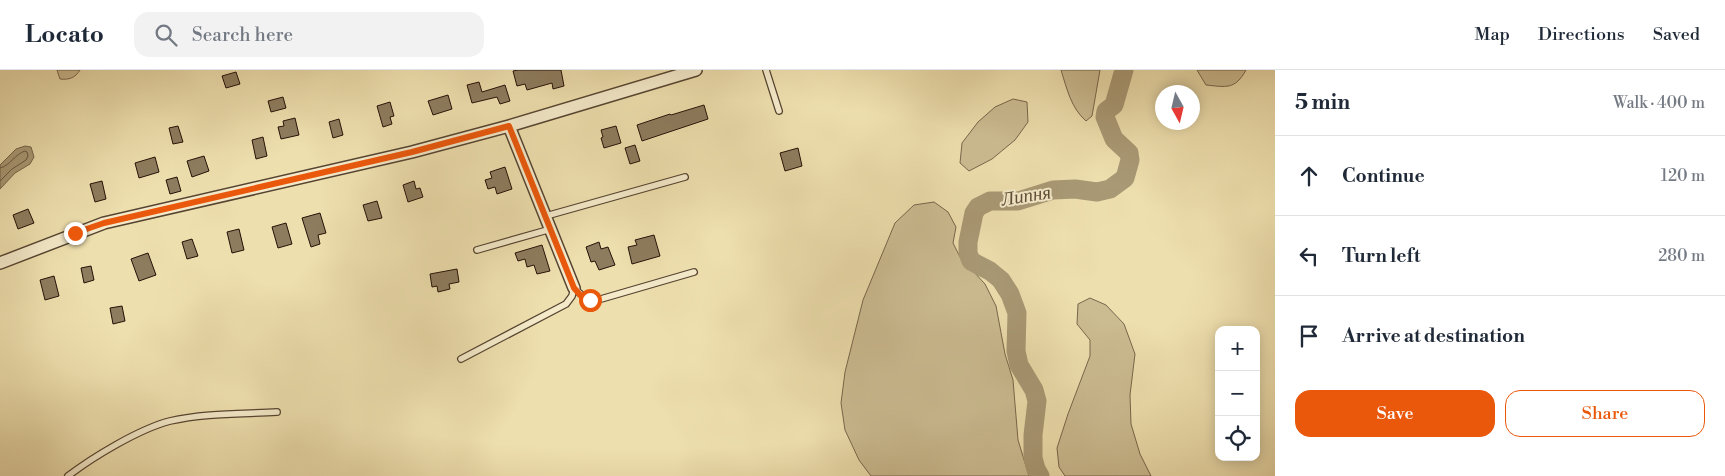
<!DOCTYPE html>
<meta charset="utf-8">
<style>
:root{--surface:#fff;--page:#f2f2f3;--text:#1f2937;--muted:#747a83;--line:#e0e1e3;--accent:#ea580c}
body{margin:0;font-family:"Libre Bodoni",serif;background:var(--page);color:var(--text)}
.controls{position:absolute;right:15px;bottom:15px;display:grid;overflow:hidden;border-radius:10px;box-shadow:0 2px 12px #0003}
.controls button{width:45px;height:45px;display:grid;place-items:center;padding:0;border:0;border-bottom:1px solid var(--line);background:var(--surface);color:var(--text);font:25px sans-serif}
.compass{position:absolute;left:1155px;top:15px;width:45px;height:45px;border-radius:50%;background:var(--surface);box-shadow:0 2px 12px #0003;rotate:172deg}
.stop{position:absolute;width:15px;height:15px;margin:-11px;border:4px solid #ea580c;border-radius:50%;background:#fff}
.stop.end{background:#ea580c;border-color:#fff;box-shadow:0 1px 5px #0008}
.list{margin:0;padding:0;list-style:none}
h2{display:flex;justify-content:space-between;align-items:center;height:65px;margin:0;padding:0 20px;font-size:21px}
h2 small{font-size:16px;font-weight:400;color:var(--muted)}
.list li{display:grid;grid-template-columns:32px 1fr auto;gap:15px;align-items:center;box-sizing:border-box;height:80px;padding:0 20px;border-top:1px solid var(--line)}
.list b{display:block;font-size:19px;white-space:nowrap}
.list em{font-size:16px;font-style:normal;color:var(--muted)}
.actions{display:flex;gap:10px;padding:15px 20px}
.actions a{flex:1;padding:11px 0;border:1px solid var(--accent);border-radius:15px;text-align:center;font-size:18px;color:var(--accent)}
.actions .main{background:var(--accent);color:#fff}
.icon{flex:none;width:28px;height:28px;fill:none;stroke:currentColor;stroke-width:2;stroke-linecap:round;stroke-linejoin:round}
.map{position:relative;flex:none;width:1275px;height:406px;overflow:hidden}
header{display:flex;align-items:center;gap:30px;box-sizing:border-box;height:70px;padding:0 25px;background:var(--surface);border-bottom:1px solid var(--line)}
header strong{font-size:24px}
nav{display:flex;gap:28px;margin-inline-start:auto;font-size:18px}
.search{width:350px;height:45px;background:var(--page);display:flex;align-items:center;gap:12px;box-sizing:border-box;padding:0 18px;border-radius:15px;color:var(--muted);font-size:19px}
main{display:flex}
aside{flex:1;background:var(--surface)}
.map>svg:first-child{display:block}
</style>
<header>
<strong>Locato</strong>
<div class="search"><svg class="icon" aria-label="search" viewBox="0 0 24 24"><circle cx="10" cy="10" r="6"/><path d="M15 15l6 6"/></svg>Search here</div>
<nav><a>Map</a><a>Directions</a><a>Saved</a></nav>
</header>
<main>
<div class="map">
<svg width="1275" height="406" viewBox="0 0 1275 406">
<rect width="100%" height="100%" fill="#eedfae"/>
<filter id="stains"><feTurbulence type="fractalNoise" baseFrequency=".004" numOctaves="4"/><feColorMatrix values="0 0 0 0 .2 0 0 0 0 .09 0 0 0 0 .02 0 0 0 .5 -.17"/></filter>
<radialGradient id="worn" r=".72"><stop offset=".6" stop-color="#630" stop-opacity="0"/><stop offset="1" stop-color="#630" stop-opacity=".3"/></radialGradient>
<path fill="#ccbc92" stroke="#78664c" d="M 57,0 L 80,0 C 75,8 69,10 60,9 Z
M 1061,0 L 1100,0 L 1092,46 L 1086,51 C 1071,38 1067,19 1061,0 Z
M 1197,0 L 1246,0 C 1235,20 1226,17 1206,15 Z
M 1013,29 L 1027,32 L 1028,52 L 1015,70 L 992,89 L 969,101 L 960,93 L 962,73 L 978,52 L 995,37 Z
M 934,132 L 948,142 L 956,157 L 953,173 L 960,187 L 985,214 L 996,236 L 1005,284 L 1013,310 L 1018,370 L 1029,406 L 871,406 L 859,390 L 845,360 L 841,333 L 845,302 L 863,230 L 895,153 L 914,135 Z
M 1090,228 L 1106,235 L 1124,254 L 1135,284 L 1130,325 L 1131,354 L 1140,384 L 1151,406 L 1065,406 L 1059,397 L 1057,378 L 1068,344 L 1090,286 L 1090,270 L 1077,254 L 1078,234 Z"/>
<path fill="#a99975" stroke="#746349" d="M 25,76 L 31,77 L 34,87 L 30,94 L 15,103 L 0,119 L 0,95 L 16,79 Z"/>
<g fill="none" stroke-linecap="round" stroke-linejoin="round">
<path stroke="#66553e" stroke-width="1" d="M 0,98 C 10,96 15,84 25,81 L 27,82 L 28,86 L 26,90 L 12,99 L 0,111"/>
<path stroke="#a99975" stroke-width="19" d="M 1040,406 L 1036,399 L 1033,388 L 1033,365 L 1037,331 L 1034,320 L 1019,295 L 1016,281 L 1017,243 L 1010,224 L 1001,210 L 990,201 L 971,191 L 968,183 L 968,172 L 974,143 L 978,137 L 990,131 L 1018,131 L 1053,120 L 1075,119 L 1097,122 L 1110,119 L 1125,108 L 1130,90 L 1129,83 L 1114,69 L 1105,47 L 1106,41 L 1114,35 L 1124,0"/>
</g>
<path fill="#8d7c5e" stroke="#241107" d="M 518,0 L 561,0 L 564,16 L 553,19 L 552,13 L 527,20 L 525,14 L 517,16 L 513,1 Z
M 236,2 L 240,14 L 226,18 L 222,6 Z
M 479,12 L 482,22 L 505,15 L 510,31 L 500,34 L 497,27 L 472,33 L 467,15 Z
M 448,25 L 452,39 L 433,45 L 428,31 Z
M 283,27 L 286,38 L 271,42 L 268,31 Z
M 390,32 L 394,46 L 390,47 L 392,54 L 383,57 L 377,36 Z
M 704,35 L 708,49 L 642,71 L 637,55 L 670,44 L 671,45 Z
M 295,48 L 299,65 L 281,69 L 278,57 L 284,56 L 283,51 Z
M 339,49 L 343,65 L 333,68 L 329,52 Z
M 178,56 L 183,72 L 173,74 L 169,58 Z
M 616,56 L 621,73 L 604,78 L 601,68 L 603,67 L 601,60 Z
M 263,67 L 267,86 L 256,89 L 252,70 Z
M 635,75 L 640,91 L 630,94 L 625,78 Z
M 798,78 L 802,96 L 785,101 L 780,83 Z
M 204,86 L 209,101 L 192,107 L 187,91 Z
M 155,87 L 159,102 L 139,108 L 135,93 Z
M 505,97 L 512,119 L 497,124 L 495,117 L 488,119 L 485,110 L 492,108 L 490,102 Z
M 177,107 L 181,121 L 170,124 L 166,110 Z
M 102,111 L 106,129 L 95,132 L 90,114 Z
M 414,111 L 416,119 L 420,118 L 423,127 L 408,132 L 403,115 Z
M 377,131 L 382,148 L 368,151 L 363,135 Z
M 28,139 L 34,153 L 18,159 L 13,145 Z
M 320,143 L 326,163 L 318,165 L 320,174 L 311,177 L 302,148 Z
M 286,153 L 292,174 L 278,178 L 272,157 Z
M 239,159 L 244,180 L 232,183 L 227,162 Z
M 654,165 L 660,186 L 632,194 L 628,177 L 637,175 L 635,170 Z
M 192,169 L 198,186 L 187,189 L 182,172 Z
M 599,172 L 601,179 L 608,177 L 615,195 L 599,200 L 595,191 L 591,192 L 586,177 Z
M 542,175 L 550,201 L 537,204 L 534,195 L 527,197 L 525,189 L 518,191 L 515,183 Z
M 148,183 L 156,205 L 139,211 L 131,189 Z
M 91,196 L 94,210 L 84,213 L 81,198 Z
M 457,199 L 459,212 L 449,214 L 450,219 L 438,222 L 437,216 L 432,217 L 430,204 Z
M 54,206 L 59,226 L 45,230 L 40,210 Z
M 122,236 L 125,251 L 113,254 L 110,238 Z"/>
<g fill="none" stroke-linecap="round" stroke-linejoin="round">
<g stroke="#564431" stroke-width="8">
<path id="service" d="M 766,0 L 779,41
M 546,146 L 685,107
M 477,180 L 551,159
M 574,218 C 583,227 588,230 601,229 L 694,202
M 461,289 L 566,234 L 572,226 L 574,218
M 68,406 C 93,387 139,359 170,351 C 204,343 242,344 277,342"/>
</g>
<g stroke="#564431" stroke-width="14">
<path id="minor" d="M 509,56 L 574,218
M 0,193 L 104,153 L 412,82 L 509,56 L 696,0"/>
</g>
<use href="#service" stroke="#f4eaca" stroke-width="5.5"/>
<use href="#minor" stroke="#f4eaca" stroke-width="11"/>
</g>
<g fill="none" stroke-linecap="round" stroke-linejoin="round">
<path stroke="#ea580c" stroke-width="6" d="M 75,163 L 104,153 L 412,82 L 509,56 L 574,218 L 582,227 L 590,230"/>
</g>
<g text-anchor="middle" dominant-baseline="central" stroke-width="4" stroke-linejoin="round" paint-order="stroke">
<g font-size="19" font-style="italic" fill="#604e38" stroke="#f4eaca">
<text transform="translate(1026 126) rotate(-9)">Липня</text>
</g>
</g>
<rect width="100%" height="100%" filter="url(#stains)"/>
<rect width="100%" height="100%" fill="url(#worn)"/>
</svg>
<div class="controls">
<button>+</button>
<button>−</button>
<button><svg class="icon" aria-label="locate" viewBox="0 0 24 24"><circle cx="12" cy="12" r="6"/><path d="M12 2v4M12 18v4M2 12h4M18 12h4"/></svg></button>
</div>
<svg class="compass" viewBox="-18 -18 36 36"><path d="M0-13l5 13h-10z" fill="#e53935"/><path d="M0 13l5-13h-10z" fill="#747a83"/></svg>
<div class="stop" style="left:590px;top:230px"></div>
<div class="stop end" style="left:75px;top:163px"></div>
</div>
<aside>
<h2>5 min<small>Walk · 400 m</small></h2>
<ul class="list">
<li><svg class="icon" aria-label="ahead" viewBox="0 0 24 24"><path d="M12 20V5M6 11l6-6 6 6"/></svg><div><b>Continue</b></div><em>120 m</em></li>
<li><svg class="icon" aria-label="left" viewBox="0 0 24 24"><path d="M17 20v-9H6M10 6l-5 5 5 5"/></svg><div><b>Turn left</b></div><em>280 m</em></li>
<li><svg class="icon" aria-label="arrive" viewBox="0 0 24 24"><path d="M6 21V4h12l-3 4 3 4H6"/></svg><div><b>Arrive at destination</b></div></li>
</ul>
<div class="actions"><a class="main">Save</a><a>Share</a></div>
</aside>
</main>
